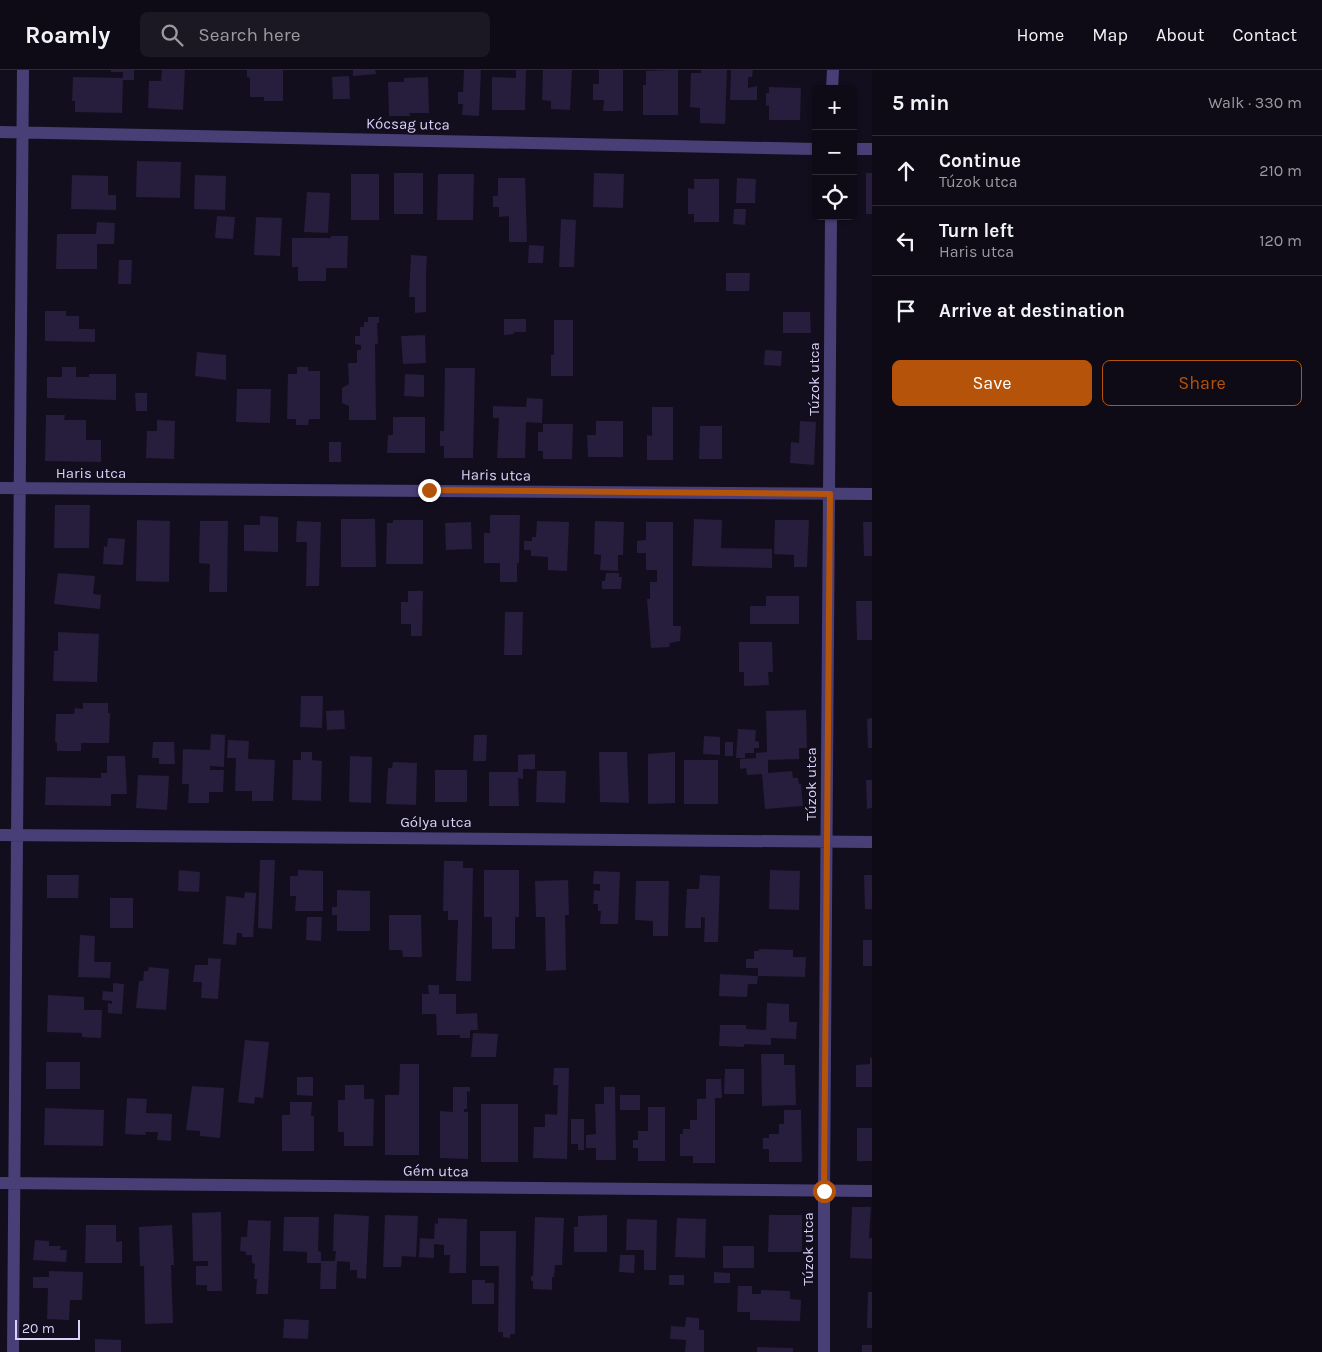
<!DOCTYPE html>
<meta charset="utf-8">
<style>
:root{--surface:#0e0a16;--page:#1c1823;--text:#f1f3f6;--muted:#9b9aa1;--line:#2e2b35;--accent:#b45309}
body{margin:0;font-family:Karla,sans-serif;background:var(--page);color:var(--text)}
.controls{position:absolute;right:15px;top:15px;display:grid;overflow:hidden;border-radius:8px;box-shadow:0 1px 4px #0004}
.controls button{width:45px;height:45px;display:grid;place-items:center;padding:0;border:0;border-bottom:1px solid var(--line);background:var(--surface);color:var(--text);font:25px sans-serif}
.scale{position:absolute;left:15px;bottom:12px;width:65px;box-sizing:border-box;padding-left:5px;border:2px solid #dbd1f9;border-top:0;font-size:14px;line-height:18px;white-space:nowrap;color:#dbd1f9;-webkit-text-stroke:4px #130e1e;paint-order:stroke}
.stop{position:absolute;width:15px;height:15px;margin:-11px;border:4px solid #b45309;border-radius:50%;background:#fff}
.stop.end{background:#b45309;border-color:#fff;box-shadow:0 1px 5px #0008}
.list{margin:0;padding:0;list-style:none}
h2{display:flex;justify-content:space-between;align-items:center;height:65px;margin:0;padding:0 20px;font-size:21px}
h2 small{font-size:16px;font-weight:400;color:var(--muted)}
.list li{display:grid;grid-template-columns:32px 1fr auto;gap:15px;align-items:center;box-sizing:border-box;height:70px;padding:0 20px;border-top:1px solid var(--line)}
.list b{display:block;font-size:19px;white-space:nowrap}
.list p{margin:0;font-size:16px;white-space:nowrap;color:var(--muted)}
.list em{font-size:16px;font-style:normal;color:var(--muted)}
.actions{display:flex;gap:10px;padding:15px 20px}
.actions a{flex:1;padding:11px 0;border:1px solid var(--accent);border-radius:8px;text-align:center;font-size:18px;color:var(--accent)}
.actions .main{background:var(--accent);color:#fff}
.icon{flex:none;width:28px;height:28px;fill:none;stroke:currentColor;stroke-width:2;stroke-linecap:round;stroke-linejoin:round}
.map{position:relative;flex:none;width:872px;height:1282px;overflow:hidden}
header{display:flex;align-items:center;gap:30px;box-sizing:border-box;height:70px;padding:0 25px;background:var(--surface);border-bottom:1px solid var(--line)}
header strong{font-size:24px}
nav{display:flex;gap:28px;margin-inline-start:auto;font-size:18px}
.search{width:350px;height:45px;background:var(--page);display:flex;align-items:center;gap:12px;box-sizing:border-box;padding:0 18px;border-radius:8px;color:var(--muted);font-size:19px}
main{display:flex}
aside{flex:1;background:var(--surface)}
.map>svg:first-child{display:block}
</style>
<header>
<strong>Roamly</strong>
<div class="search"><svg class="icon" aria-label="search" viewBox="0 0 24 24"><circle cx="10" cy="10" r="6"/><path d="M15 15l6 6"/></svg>Search here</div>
<nav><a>Home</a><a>Map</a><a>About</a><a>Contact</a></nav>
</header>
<main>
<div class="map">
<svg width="872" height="1282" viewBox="0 0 872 1282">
<rect width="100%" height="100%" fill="#130e1e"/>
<path fill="#271d3c" d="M 111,0 L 134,0 L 134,10 L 123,10 L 123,2 L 111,2 Z
M 162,0 L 185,0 L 183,40 L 148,38 L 149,11 L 161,11 Z
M 247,0 L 283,0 L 283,31 L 264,31 L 264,27 L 250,27 L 250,8 L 247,7 Z
M 353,0 L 375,0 L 376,4 L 353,6 Z
M 464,0 L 481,0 L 479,46 L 462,45 L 463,34 L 458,34 L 458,22 L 463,22 Z
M 516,0 L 526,0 L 525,40 L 492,40 L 492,7 L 516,8 Z
M 543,0 L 572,0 L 570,40 L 551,39 L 551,31 L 542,30 Z
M 599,0 L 623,0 L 623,41 L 603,41 L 604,30 L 593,30 L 593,14 L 599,14 Z
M 670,0 L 678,0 L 678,45 L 643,45 L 643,15 L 646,15 L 646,1 Z
M 701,0 L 727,0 L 725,54 L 700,53 L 700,38 L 690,37 L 691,3 L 701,3 Z
M 731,0 L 753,0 L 752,7 L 748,7 L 748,18 L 757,16 L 757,30 L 730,30 Z
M 349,6 L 350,29 L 333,29 L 332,7 Z
M 73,7 L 123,8 L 122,43 L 75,42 L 75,31 L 72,31 Z
M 428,7 L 429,43 L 409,43 L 410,46 L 389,46 L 388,12 L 404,12 L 404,8 Z
M 769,17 L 801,18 L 800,50 L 769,50 L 769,35 L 766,36 L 766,23 L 769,23 Z
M 137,91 L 181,92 L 180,128 L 136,127 Z
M 394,103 L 423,103 L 423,144 L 394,144 Z
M 594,103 L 624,104 L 623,138 L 593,137 Z
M 866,103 L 872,103 L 872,144 L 866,144 Z
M 351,104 L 379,104 L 379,150 L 351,150 Z
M 438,104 L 474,104 L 473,150 L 437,150 Z
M 72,105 L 108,106 L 108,125 L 116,125 L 116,140 L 71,139 Z
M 195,105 L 226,106 L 225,140 L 194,139 Z
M 498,108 L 525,108 L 527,172 L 509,172 L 509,146 L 499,147 L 499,137 L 493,137 L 493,126 L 498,126 Z
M 737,108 L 756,109 L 755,133 L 736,133 Z
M 694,109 L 719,109 L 719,152 L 694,152 L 694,144 L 688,144 L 688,118 L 694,119 Z
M 307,122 L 330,123 L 328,163 L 304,162 Z
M 734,139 L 746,139 L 745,155 L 733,154 Z
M 217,146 L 235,147 L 233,169 L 215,168 Z
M 256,147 L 282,148 L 280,186 L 254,185 Z
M 561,149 L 576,150 L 574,197 L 559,197 Z
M 97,152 L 115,153 L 114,174 L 97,174 L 97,199 L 56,199 L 57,164 L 96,164 Z
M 331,166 L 348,166 L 347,198 L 326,198 L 326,211 L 298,211 L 298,197 L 292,197 L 292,168 L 331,168 Z
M 529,175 L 544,176 L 543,193 L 528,193 Z
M 411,185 L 427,186 L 426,202 L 426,242 L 415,243 L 415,227 L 409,227 Z
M 119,190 L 132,190 L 131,214 L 118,214 Z
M 726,203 L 750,203 L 749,221 L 726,221 Z
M 45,241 L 66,241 L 66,246 L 79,246 L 79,259 L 95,259 L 95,272 L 45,271 Z
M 783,242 L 810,242 L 811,263 L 783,263 Z
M 368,247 L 379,247 L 379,253 L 377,253 L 378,274 L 375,274 L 376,350 L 349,350 L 349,336 L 342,333 L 342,318 L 349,314 L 348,293 L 357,293 L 357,280 L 361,280 L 361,275 L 355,274 L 355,266 L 360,266 L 360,257 L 364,257 L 364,252 L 368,252 Z
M 504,249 L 526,249 L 526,262 L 514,262 L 514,264 L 504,265 Z
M 554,250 L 573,250 L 573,306 L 551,306 L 551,285 L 554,285 Z
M 425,265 L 426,293 L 403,294 L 401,266 Z
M 765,280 L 782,281 L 781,296 L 764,295 Z
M 197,282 L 226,285 L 226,310 L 195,306 Z
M 62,297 L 76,297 L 76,307 L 89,307 L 89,304 L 116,304 L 116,330 L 47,328 L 47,307 L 62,307 Z
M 297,297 L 308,297 L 308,301 L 320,301 L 320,349 L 309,349 L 308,355 L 296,355 L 296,349 L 287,349 L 288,304 L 297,304 Z
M 445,298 L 475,298 L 473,388 L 444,388 L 444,376 L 440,376 L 440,361 L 444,361 Z
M 405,304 L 424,305 L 424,327 L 404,326 Z
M 237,319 L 271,319 L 270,353 L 236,352 Z
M 135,323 L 147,323 L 147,341 L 136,341 Z
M 527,328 L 543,329 L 542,353 L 526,352 L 525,388 L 497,388 L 499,348 L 493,348 L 493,336 L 526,337 Z
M 652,337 L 673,337 L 673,390 L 647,390 L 647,365 L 652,366 Z
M 46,345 L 65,345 L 64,350 L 86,350 L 86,370 L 101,370 L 101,392 L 45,391 Z
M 393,347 L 425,347 L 425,383 L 387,383 L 388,365 L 393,365 Z
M 157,350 L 175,351 L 174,389 L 146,388 L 147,361 L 157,361 Z
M 596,351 L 623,351 L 623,387 L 588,387 L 587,365 L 596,365 Z
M 800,351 L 816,352 L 814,395 L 790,393 L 791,372 L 799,373 Z
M 543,354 L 573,354 L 572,389 L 543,389 L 543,381 L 538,381 L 538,362 L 543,362 Z
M 700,356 L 722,356 L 722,389 L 699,389 Z
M 329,372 L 341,372 L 341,392 L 329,392 Z
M 55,435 L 90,435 L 89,478 L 54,478 Z
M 490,445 L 520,445 L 519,493 L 517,493 L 517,512 L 500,512 L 500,493 L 484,493 L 484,463 L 490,463 Z
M 260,446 L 278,447 L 278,482 L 244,481 L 244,455 L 260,455 Z
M 341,449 L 375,449 L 376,497 L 341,497 Z
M 694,449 L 722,450 L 721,478 L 772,479 L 772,498 L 692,496 Z
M 137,450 L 170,451 L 169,512 L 136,511 Z
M 393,450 L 423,450 L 423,494 L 386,494 L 387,453 L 393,453 Z
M 775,450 L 809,450 L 807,497 L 794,497 L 794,485 L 774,484 Z
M 200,451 L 228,451 L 227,522 L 209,522 L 210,494 L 199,493 Z
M 297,451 L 321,452 L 319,516 L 306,516 L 307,472 L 296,472 Z
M 537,451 L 569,452 L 567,501 L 548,500 L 548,487 L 531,486 L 531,480 L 524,480 L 524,471 L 532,471 L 532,467 L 536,467 Z
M 595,451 L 624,452 L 623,485 L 618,485 L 618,501 L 600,500 L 601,485 L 594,484 Z
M 471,452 L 472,479 L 446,480 L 445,453 Z
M 646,452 L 673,452 L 673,556 L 681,556 L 680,571 L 670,573 L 669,577 L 651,578 L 647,529 L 650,529 L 650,512 L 657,512 L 657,500 L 646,500 L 646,483 L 637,483 L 637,471 L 646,470 Z
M 863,452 L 872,452 L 872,486 L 864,486 Z
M 108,468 L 125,469 L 123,495 L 103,494 L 104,476 L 107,477 Z
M 58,503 L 95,506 L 93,524 L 101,525 L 100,539 L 54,534 Z
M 606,503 L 619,503 L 619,507 L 622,507 L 621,519 L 602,519 L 602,511 L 605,511 Z
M 408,521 L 423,521 L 422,566 L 411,566 L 411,554 L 401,554 L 401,532 L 408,532 Z
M 766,526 L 799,526 L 799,554 L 750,554 L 750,536 L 766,536 Z
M 856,531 L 872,531 L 872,570 L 857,570 Z
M 505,542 L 523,542 L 522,585 L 504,585 Z
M 58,562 L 99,564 L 97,612 L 53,611 L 54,581 L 58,581 Z
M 739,572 L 772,572 L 773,602 L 768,602 L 769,615 L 744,616 L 744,602 L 739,602 Z
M 301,626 L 323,626 L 322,658 L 300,657 Z
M 83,633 L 108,633 L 108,643 L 110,643 L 109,673 L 81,673 L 81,681 L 57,681 L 57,673 L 55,672 L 56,644 L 74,644 L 75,638 L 83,639 Z
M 344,640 L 345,659 L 327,660 L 326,641 Z
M 806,640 L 807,678 L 799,678 L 799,689 L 768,690 L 768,703 L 792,701 L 793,708 L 798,708 L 799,714 L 801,714 L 803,736 L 765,739 L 762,704 L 747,705 L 746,698 L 740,699 L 740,689 L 756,688 L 756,683 L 767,682 L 766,641 Z
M 872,648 L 872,678 L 868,678 L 867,649 Z
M 738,659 L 756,660 L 755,671 L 759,672 L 759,678 L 754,678 L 754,683 L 745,683 L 745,688 L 736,688 Z
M 211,664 L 225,665 L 224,697 L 210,696 L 210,700 L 224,700 L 223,722 L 209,722 L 209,733 L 188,733 L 189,714 L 182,714 L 183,679 L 210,680 Z
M 474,665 L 487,665 L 486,691 L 473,691 Z
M 704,666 L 720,667 L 720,685 L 703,684 Z
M 228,670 L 249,671 L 248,689 L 275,690 L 273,731 L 252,731 L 252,721 L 235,721 L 236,688 L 227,688 Z
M 153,672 L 174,672 L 175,694 L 159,694 L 159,688 L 152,688 Z
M 725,672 L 733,672 L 733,686 L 725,686 Z
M 301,682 L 312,682 L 312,690 L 322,691 L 321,731 L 292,730 L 293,690 L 301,690 Z
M 599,682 L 627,682 L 629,733 L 600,732 Z
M 675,682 L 675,733 L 648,734 L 648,684 Z
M 535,684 L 535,699 L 523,699 L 523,709 L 518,708 L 519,736 L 489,736 L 489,702 L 518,702 L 518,685 Z
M 107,686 L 125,686 L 127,724 L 111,724 L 111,736 L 45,735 L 46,707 L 101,708 L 101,703 L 107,703 Z
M 350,686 L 372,687 L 371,733 L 349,732 Z
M 684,690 L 718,690 L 718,734 L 684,734 Z
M 393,692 L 417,693 L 416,735 L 386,734 L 388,698 L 392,698 Z
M 435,700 L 467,700 L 467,732 L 435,732 Z
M 537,701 L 566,701 L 565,733 L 536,732 Z
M 138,705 L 169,706 L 167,740 L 136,738 Z
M 866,710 L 872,710 L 872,738 L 867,739 Z
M 260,790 L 275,790 L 272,859 L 258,858 Z
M 444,791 L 463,791 L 463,798 L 473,798 L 471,911 L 456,911 L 458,850 L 448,850 L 448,841 L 443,841 Z
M 179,800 L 200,802 L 199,822 L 178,821 Z
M 298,800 L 323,801 L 323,841 L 295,841 L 296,826 L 290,826 L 290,806 L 298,806 Z
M 484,800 L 519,800 L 519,847 L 515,847 L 515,879 L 492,879 L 492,847 L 484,847 Z
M 770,800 L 800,801 L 799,840 L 769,839 Z
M 594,801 L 620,802 L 618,854 L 600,854 L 601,841 L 598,841 L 598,834 L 593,834 L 594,820 L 600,821 L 600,814 L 593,814 Z
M 47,805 L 79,805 L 78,828 L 47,828 Z
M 700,805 L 720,806 L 718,872 L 704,872 L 705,848 L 701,847 L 701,858 L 685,858 L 687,819 L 699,819 Z
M 864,805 L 872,805 L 872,839 L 865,839 Z
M 568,810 L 569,845 L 565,845 L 566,900 L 546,901 L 545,847 L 536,847 L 535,811 Z
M 636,811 L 669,811 L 668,866 L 653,866 L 653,851 L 635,850 Z
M 337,820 L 370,821 L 370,861 L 337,861 L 337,845 L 332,845 L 332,837 L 337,837 Z
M 245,822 L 256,823 L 253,867 L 242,867 L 242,863 L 237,863 L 236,875 L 223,874 L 226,826 L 244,828 Z
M 110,828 L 133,828 L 133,858 L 110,858 Z
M 389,845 L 421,845 L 422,887 L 403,887 L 402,880 L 389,880 Z
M 307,847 L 322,847 L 321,871 L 306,870 Z
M 80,865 L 95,866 L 94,892 L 111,892 L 110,908 L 78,907 Z
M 863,870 L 872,870 L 872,896 L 863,896 Z
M 759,879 L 793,880 L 793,887 L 806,887 L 805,907 L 758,906 L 758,898 L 746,898 L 746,889 L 754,889 L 754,881 L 759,881 Z
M 208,888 L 221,889 L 218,929 L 201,928 L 202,912 L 193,912 L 195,895 L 208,895 Z
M 149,897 L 169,899 L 166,940 L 136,938 L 139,911 L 143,911 L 144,901 L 148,901 Z
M 720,904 L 758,906 L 757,914 L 748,914 L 747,927 L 719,926 Z
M 113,913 L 124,914 L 122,944 L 108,943 L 108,933 L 112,934 L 112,931 L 102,930 L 103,921 L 113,922 Z
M 428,915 L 439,915 L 439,924 L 456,924 L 456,944 L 477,943 L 478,960 L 470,960 L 470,968 L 460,968 L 460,965 L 437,965 L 436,944 L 422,944 L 422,924 L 429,924 Z
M 48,925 L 84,927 L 84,940 L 102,940 L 101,968 L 82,967 L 82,963 L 47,962 Z
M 767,933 L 789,934 L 789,952 L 797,952 L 796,969 L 771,968 L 771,975 L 744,974 L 744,977 L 719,976 L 720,955 L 746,955 L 746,959 L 766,960 Z
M 473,963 L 498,964 L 496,987 L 471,987 Z
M 245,970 L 269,972 L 263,1028 L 255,1027 L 254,1034 L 238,1032 Z
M 761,984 L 784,984 L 784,995 L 795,995 L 796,1035 L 762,1036 Z
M 870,988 L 872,988 L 872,1017 L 856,1017 L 856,995 L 870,994 Z
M 46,992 L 80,992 L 80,1019 L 46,1019 Z
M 400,994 L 419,994 L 419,1085 L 385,1085 L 385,1025 L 399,1025 Z
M 554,998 L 569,998 L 567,1089 L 533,1088 L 534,1057 L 545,1057 L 545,1044 L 557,1045 L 558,1015 L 553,1015 Z
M 725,999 L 744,999 L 744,1024 L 724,1024 Z
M 297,1007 L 313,1007 L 313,1026 L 297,1025 Z
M 706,1009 L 721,1009 L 722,1028 L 715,1028 L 715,1093 L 693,1093 L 693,1086 L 680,1086 L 680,1064 L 683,1064 L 683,1059 L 690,1059 L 690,1050 L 697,1050 L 697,1029 L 706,1029 Z
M 345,1015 L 364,1015 L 364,1029 L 374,1029 L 373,1076 L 344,1076 L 344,1062 L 338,1062 L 338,1030 L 345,1030 Z
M 192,1016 L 224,1018 L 220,1068 L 200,1066 L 200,1061 L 186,1060 Z
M 453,1017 L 470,1017 L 470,1022 L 467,1021 L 467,1039 L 464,1039 L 464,1042 L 468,1042 L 468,1089 L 440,1088 L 440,1041 L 453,1042 Z
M 604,1017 L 615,1017 L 616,1090 L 596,1090 L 596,1078 L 586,1078 L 586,1065 L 596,1064 L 595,1034 L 604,1034 Z
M 620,1025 L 640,1025 L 640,1040 L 620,1040 Z
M 127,1028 L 147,1029 L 146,1043 L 172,1044 L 171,1071 L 157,1070 L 158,1062 L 145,1062 L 146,1065 L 125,1064 Z
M 290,1032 L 312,1032 L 311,1046 L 314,1046 L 314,1081 L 282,1081 L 282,1045 L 290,1045 Z
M 481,1034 L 518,1034 L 518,1092 L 481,1092 Z
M 648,1037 L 665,1037 L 665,1091 L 638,1091 L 638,1078 L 633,1078 L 633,1070 L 638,1070 L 638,1061 L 648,1061 Z
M 45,1038 L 104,1040 L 103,1076 L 44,1075 Z
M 784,1040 L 801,1040 L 802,1092 L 769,1092 L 769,1079 L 763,1079 L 763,1068 L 769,1068 L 769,1064 L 779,1064 L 779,1054 L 784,1054 Z
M 571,1049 L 584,1049 L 584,1080 L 578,1080 L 578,1074 L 571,1074 Z
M 857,1058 L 872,1058 L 872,1091 L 857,1091 Z
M 852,1137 L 871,1137 L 869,1168 L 872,1168 L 872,1189 L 850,1188 Z
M 221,1142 L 222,1221 L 207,1221 L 207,1215 L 196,1215 L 196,1196 L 208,1196 L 208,1191 L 193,1191 L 192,1143 Z
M 334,1144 L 369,1146 L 366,1209 L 357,1208 L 357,1200 L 350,1200 L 350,1192 L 335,1191 L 336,1181 L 333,1181 Z
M 385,1145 L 418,1146 L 416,1187 L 402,1186 L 401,1197 L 383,1197 Z
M 607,1145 L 607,1182 L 574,1182 L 574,1157 L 578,1157 L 578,1146 Z
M 769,1145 L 802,1145 L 802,1182 L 768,1182 Z
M 284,1147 L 319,1147 L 318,1181 L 321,1182 L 321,1191 L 337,1191 L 336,1219 L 320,1219 L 321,1193 L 307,1193 L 307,1182 L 283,1181 Z
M 535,1147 L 564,1148 L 562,1195 L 555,1195 L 554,1207 L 552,1207 L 552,1220 L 533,1219 L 533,1211 L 531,1211 L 531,1206 L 533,1206 Z
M 438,1148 L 467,1149 L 466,1203 L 449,1203 L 450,1185 L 444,1185 L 444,1175 L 434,1174 L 434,1188 L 419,1187 L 420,1168 L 434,1169 L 435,1153 L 438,1154 Z
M 677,1148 L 706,1149 L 705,1188 L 675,1187 Z
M 627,1149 L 657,1150 L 656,1200 L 644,1200 L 644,1180 L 626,1180 Z
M 248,1150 L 271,1151 L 268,1224 L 256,1224 L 257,1209 L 254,1209 L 255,1194 L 252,1193 L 252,1185 L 246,1185 L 246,1182 L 240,1181 L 241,1167 L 247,1167 Z
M 86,1155 L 116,1155 L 116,1172 L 122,1171 L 122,1193 L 85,1193 Z
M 172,1155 L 174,1195 L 171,1195 L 173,1253 L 145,1254 L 144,1196 L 140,1196 L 139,1157 Z
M 480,1161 L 516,1161 L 515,1264 L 510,1264 L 510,1268 L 503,1267 L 503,1262 L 498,1262 L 499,1196 L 480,1196 Z
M 35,1170 L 49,1171 L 49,1176 L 61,1176 L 60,1180 L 67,1180 L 66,1192 L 33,1190 Z
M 723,1176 L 754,1176 L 754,1198 L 723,1198 Z
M 620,1185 L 635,1185 L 634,1203 L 619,1202 Z
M 49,1201 L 83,1202 L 82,1230 L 70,1230 L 69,1250 L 47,1249 L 48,1218 L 33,1218 L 33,1207 L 49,1207 Z
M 714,1202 L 730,1203 L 730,1213 L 714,1213 Z
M 669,1205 L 684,1205 L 684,1215 L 669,1215 Z
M 472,1210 L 485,1210 L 485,1213 L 494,1213 L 494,1234 L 472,1234 Z
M 738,1216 L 752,1216 L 752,1224 L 761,1224 L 761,1220 L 790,1221 L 790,1229 L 801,1230 L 800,1251 L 750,1250 L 750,1242 L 737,1242 Z
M 868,1222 L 872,1222 L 872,1258 L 867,1258 Z
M 686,1247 L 699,1248 L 699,1260 L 704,1260 L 704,1282 L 685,1282 L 686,1270 L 670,1269 L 671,1256 L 685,1257 Z
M 284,1249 L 309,1250 L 308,1269 L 283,1268 Z
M 95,1269 L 121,1270 L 121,1282 L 95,1282 Z
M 862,1275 L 872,1275 L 872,1282 L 862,1282 Z
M 757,1277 L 793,1278 L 793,1282 L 757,1282 Z"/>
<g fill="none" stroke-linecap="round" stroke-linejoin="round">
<path stroke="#493f77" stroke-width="12" d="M 832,19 L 833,0
M 0,62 L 816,79
M 853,79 L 872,79
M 0,418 L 872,424
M 0,765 L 872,772
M 0,1113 L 872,1121
M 13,1282 L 23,0
M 824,1282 L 824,1121 L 831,146"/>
</g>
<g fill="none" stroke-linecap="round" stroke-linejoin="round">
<path stroke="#b45309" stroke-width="6" d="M 429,420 L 830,424 L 824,1121"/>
</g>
<g text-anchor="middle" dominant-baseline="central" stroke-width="4" stroke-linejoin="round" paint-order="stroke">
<g font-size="15" fill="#dbd1f9" stroke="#130e1e">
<text transform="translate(408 54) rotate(1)">Kócsag utca</text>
<text transform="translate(814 309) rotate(-90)">Túzok utca</text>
<text x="91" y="403">Haris utca</text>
<text transform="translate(496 405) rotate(1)">Haris utca</text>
<text transform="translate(811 714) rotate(-90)">Túzok utca</text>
<text x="436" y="752">Gólya utca</text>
<text transform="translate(436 1101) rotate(1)">Gém utca</text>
<text transform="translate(808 1179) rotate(-90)">Túzok utca</text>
</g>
</g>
</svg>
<div class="controls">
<button>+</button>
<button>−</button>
<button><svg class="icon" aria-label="locate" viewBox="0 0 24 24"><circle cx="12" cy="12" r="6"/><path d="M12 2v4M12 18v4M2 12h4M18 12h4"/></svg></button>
</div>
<div class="scale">20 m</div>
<div class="stop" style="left:824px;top:1121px"></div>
<div class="stop end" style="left:429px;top:420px"></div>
</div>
<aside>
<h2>5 min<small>Walk · 330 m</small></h2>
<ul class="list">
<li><svg class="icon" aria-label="ahead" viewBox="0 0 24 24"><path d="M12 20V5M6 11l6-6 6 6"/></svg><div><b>Continue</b><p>Túzok utca</p></div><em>210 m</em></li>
<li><svg class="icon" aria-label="left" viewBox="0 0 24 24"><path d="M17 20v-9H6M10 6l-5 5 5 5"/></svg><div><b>Turn left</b><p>Haris utca</p></div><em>120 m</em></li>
<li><svg class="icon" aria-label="arrive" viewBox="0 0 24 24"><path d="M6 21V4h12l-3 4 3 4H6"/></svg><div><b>Arrive at destination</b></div></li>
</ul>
<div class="actions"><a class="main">Save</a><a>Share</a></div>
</aside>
</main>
